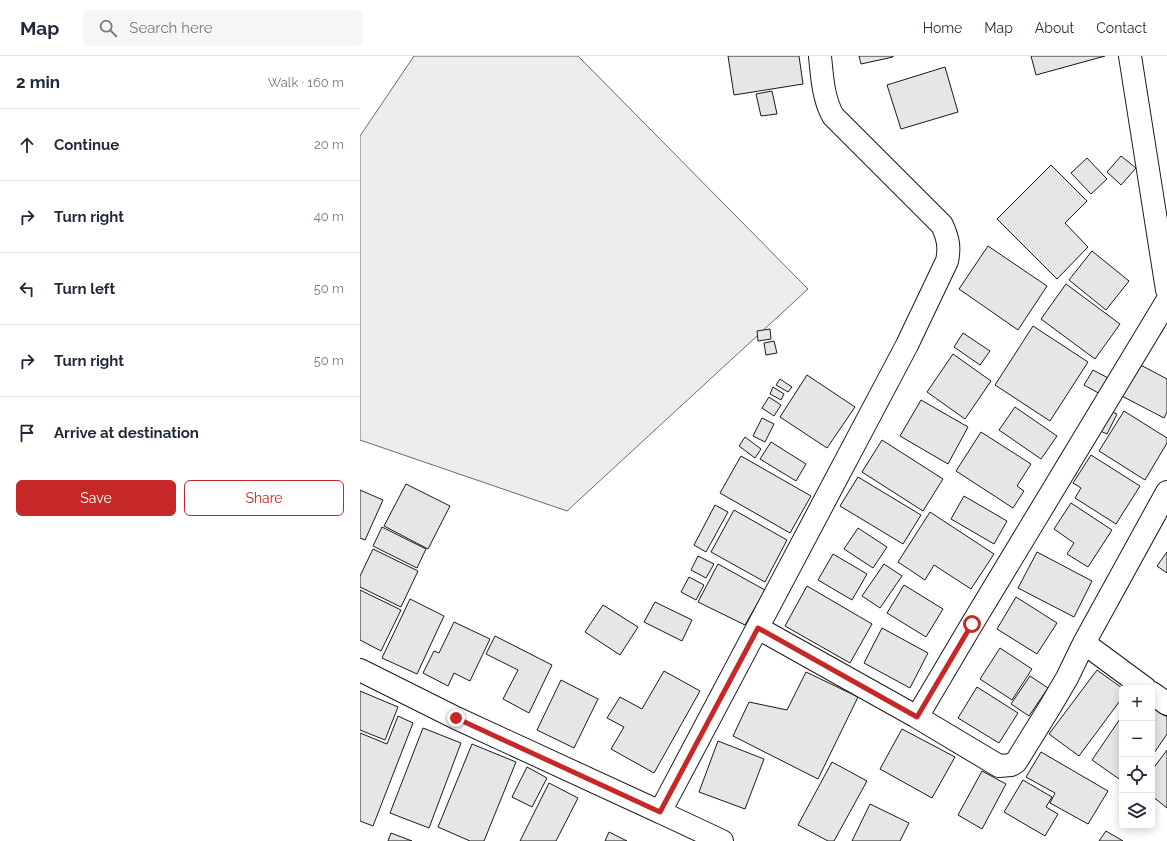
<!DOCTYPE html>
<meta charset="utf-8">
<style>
:root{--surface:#fff;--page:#f6f6f7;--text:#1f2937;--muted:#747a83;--line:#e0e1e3;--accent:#c62828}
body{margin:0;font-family:Raleway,sans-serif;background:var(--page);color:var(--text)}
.controls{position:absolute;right:12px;bottom:12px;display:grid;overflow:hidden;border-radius:6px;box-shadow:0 2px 10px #0003}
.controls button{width:36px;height:36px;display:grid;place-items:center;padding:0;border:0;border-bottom:1px solid var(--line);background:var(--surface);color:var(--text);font:20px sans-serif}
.stop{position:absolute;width:12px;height:12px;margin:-9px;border:3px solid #c62828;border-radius:50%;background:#fff}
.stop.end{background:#c62828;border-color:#fff;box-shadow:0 1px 4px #0008}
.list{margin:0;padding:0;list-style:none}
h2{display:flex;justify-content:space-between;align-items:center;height:52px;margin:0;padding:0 16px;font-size:17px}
h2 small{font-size:13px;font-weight:400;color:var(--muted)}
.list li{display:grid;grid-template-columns:26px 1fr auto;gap:12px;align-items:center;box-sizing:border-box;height:72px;padding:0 16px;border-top:1px solid var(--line)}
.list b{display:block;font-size:15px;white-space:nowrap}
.list em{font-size:13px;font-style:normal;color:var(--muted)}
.actions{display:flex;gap:8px;padding:12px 16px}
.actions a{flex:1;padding:9px 0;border:1px solid var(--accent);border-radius:6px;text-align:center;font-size:14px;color:var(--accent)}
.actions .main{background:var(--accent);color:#fff}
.icon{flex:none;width:22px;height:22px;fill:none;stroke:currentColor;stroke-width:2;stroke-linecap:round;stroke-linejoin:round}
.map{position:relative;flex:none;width:807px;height:785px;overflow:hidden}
header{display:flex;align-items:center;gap:24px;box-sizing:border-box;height:56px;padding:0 20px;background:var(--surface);border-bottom:1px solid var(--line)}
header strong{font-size:19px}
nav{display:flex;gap:22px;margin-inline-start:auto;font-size:14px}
.search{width:280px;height:36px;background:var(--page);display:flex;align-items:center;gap:10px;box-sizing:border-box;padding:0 14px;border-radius:6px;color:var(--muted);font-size:15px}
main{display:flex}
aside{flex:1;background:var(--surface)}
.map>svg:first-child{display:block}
</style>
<header>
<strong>Map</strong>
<div class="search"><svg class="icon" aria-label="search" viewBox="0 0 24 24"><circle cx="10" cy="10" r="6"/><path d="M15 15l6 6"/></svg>Search here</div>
<nav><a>Home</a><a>Map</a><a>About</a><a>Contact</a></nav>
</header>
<main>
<aside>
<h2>2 min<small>Walk · 160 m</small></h2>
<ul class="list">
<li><svg class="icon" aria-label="ahead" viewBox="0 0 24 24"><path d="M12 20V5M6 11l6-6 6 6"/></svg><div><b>Continue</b></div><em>20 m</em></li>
<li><svg class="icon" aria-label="right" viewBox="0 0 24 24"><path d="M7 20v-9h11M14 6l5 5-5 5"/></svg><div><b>Turn right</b></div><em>40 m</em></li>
<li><svg class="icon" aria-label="left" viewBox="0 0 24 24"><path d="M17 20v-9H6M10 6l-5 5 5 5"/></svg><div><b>Turn left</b></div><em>50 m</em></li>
<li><svg class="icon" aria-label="right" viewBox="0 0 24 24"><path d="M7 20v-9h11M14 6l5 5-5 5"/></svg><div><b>Turn right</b></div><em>50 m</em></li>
<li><svg class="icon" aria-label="arrive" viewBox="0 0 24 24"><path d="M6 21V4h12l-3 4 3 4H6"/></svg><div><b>Arrive at destination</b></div></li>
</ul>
<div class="actions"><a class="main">Save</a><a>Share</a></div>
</aside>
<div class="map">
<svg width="807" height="785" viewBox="0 0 807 785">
<rect width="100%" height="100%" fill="#fff"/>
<path fill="#ededed" stroke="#6a6a6a" d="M 54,0 L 218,0 L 448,233 L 207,455 L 0,384 L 0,80 Z"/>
<path fill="#e6e6e6" stroke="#1a1a1a" d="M 368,0 L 439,0 L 443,28 L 374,39 Z
M 499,0 L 533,0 L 533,1 L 501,8 Z
M 671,0 L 745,0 L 676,19 Z
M 585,11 L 598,56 L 541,73 L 527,29 Z
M 412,35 L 417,58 L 401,60 L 396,38 Z
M 761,100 L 776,112 L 761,129 L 747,116 Z
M 727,102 L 747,123 L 731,138 L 711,117 Z
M 691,109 L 727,145 L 705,167 L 728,191 L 697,223 L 637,163 Z
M 628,190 L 687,230 L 658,274 L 599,233 Z
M 732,195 L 769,225 L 746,254 L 709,224 Z
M 706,228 L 760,268 L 735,303 L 681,263 Z
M 673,270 L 728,306 L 690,365 L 635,329 Z
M 410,273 L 411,283 L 398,285 L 397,275 Z
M 603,277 L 630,295 L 620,309 L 594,291 Z
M 414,285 L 417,297 L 406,299 L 404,287 Z
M 593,298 L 631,325 L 605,363 L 567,336 Z
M 775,306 L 807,323 L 807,356 L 804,362 L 758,338 Z
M 733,314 L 750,323 L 742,339 L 724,329 Z
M 447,319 L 495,351 L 467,392 L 420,361 Z
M 420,323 L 432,331 L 428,336 L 416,329 Z
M 413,331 L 424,338 L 421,344 L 410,338 Z
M 409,341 L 421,349 L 414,360 L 402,352 Z
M 561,344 L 608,371 L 588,408 L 540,380 Z
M 655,351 L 697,380 L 681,403 L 639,374 Z
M 748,354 L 757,358 L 747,378 L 738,374 Z
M 764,355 L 807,382 L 807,387 L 785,424 L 739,395 Z
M 402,362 L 414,368 L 405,386 L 393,380 Z
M 621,376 L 671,408 L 657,430 L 664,435 L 653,452 L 596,415 Z
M 385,381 L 401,393 L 395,402 L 379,390 Z
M 522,384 L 583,423 L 563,455 L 502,416 Z
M 411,386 L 446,408 L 436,425 L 400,403 Z
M 731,399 L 780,430 L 756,468 L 715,442 L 721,432 L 713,427 Z
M 381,400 L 451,440 L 430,477 L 360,437 Z
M 498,421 L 561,459 L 543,488 L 480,450 Z
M 46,428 L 90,450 L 68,493 L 24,470 Z
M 0,434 L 23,444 L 5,484 L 0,482 Z
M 604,440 L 647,465 L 634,488 L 591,463 Z
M 711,447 L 752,474 L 728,511 L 707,498 L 714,487 L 694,473 Z
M 355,449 L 368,456 L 346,496 L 334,489 Z
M 374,454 L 427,484 L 405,526 L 351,496 Z
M 570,456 L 634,498 L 611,533 L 574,509 L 565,524 L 538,506 Z
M 22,471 L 66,493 L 57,512 L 13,490 Z
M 498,472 L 527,491 L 513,512 L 484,493 Z
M 13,493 L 58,515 L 41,551 L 0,531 L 0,520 Z
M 677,496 L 732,525 L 714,561 L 658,532 Z
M 807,496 L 807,517 L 797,510 Z
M 473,498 L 507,518 L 492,544 L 458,524 Z
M 338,500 L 354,508 L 346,522 L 331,514 Z
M 358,508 L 405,534 L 385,569 L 338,546 Z
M 524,508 L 542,520 L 520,552 L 502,540 Z
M 329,521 L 344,529 L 336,544 L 321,536 Z
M 544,529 L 583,553 L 566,581 L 527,557 Z
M 447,530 L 512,568 L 490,607 L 425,570 Z
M 0,534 L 41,554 L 21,595 L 0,584 Z
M 656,541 L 697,567 L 677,598 L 637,573 Z
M 50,543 L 84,560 L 57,618 L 22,602 Z
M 295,546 L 332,564 L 322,585 L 284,566 Z
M 243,549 L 278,571 L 260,599 L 225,576 Z
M 94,566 L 130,583 L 110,625 L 94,617 L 88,630 L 63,617 L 74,595 L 79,597 Z
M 522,572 L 568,597 L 550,632 L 504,607 Z
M 135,580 L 192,609 L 169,657 L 143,643 L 158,614 L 126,598 Z
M 640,592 L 672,613 L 652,644 L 620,623 Z
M 737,614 L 762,632 L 762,642 L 719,700 L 689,678 Z
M 304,615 L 340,635 L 294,717 L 251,693 L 264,671 L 247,662 L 260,641 L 282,653 Z
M 446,616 L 498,641 L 458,723 L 373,680 L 389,646 L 427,654 Z
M 670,620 L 688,632 L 669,660 L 651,648 Z
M 201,624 L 238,643 L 214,692 L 177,674 Z
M 617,631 L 658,657 L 639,687 L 598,662 Z
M 0,635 L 38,651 L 25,684 L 0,674 Z
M 792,650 L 807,661 L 807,678 L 792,700 Z
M 38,660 L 53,667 L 13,770 L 0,765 L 0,677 L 27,688 Z
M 762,660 L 762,725 L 732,704 Z
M 63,672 L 101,687 L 69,772 L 30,757 Z
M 542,673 L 595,701 L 572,742 L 520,713 Z
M 358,685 L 404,703 L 385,753 L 339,736 Z
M 112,688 L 156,706 L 124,785 L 110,785 L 78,771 Z
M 807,694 L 807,752 L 792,740 L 792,714 Z
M 681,696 L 748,735 L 728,768 L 690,747 L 695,737 L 666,721 Z
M 472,706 L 507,725 L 474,785 L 468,785 L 438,769 Z
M 167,711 L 187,722 L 172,751 L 152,741 Z
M 622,715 L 646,728 L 622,773 L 598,759 Z
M 663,724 L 692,741 L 686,751 L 698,758 L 685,780 L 644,756 Z
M 189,727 L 218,742 L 196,785 L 160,785 Z
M 510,748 L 549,767 L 540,785 L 492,785 Z
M 746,775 L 763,785 L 739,785 Z
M 249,776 L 267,785 L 245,785 Z
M 31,777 L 52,785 L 28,785 Z"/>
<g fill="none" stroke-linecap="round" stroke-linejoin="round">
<g stroke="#1a1a1a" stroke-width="24">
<path id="minor" d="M 770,0 L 807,234
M 398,572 L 557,661 L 639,710 L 651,709 L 656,706 L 690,651 L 707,622 L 724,587 L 807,436
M 724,587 L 785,632
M 0,614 L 96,662 L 300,756
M 792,637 L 807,648
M 557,661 L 612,568 L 807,245"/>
</g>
<g stroke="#1a1a1a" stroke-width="24">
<path id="tertiary" d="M 362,785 L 300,756 L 547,289 L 587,205 C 590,191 588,182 582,169 L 473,60 C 463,42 462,20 460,0"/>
</g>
<use href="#minor" stroke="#fff" stroke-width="22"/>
<use href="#tertiary" stroke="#fff" stroke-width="22"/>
</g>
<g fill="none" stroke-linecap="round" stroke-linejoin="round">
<path stroke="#c62828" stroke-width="5" d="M 96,662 L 300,756 L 398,572 L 557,661 L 612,568"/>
</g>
</svg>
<div class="controls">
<button>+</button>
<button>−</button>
<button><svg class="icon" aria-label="locate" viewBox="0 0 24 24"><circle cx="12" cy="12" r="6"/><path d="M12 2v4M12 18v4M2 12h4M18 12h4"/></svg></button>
<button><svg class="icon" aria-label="layers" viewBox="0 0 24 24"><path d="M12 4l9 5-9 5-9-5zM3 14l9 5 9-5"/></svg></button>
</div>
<div class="stop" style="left:612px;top:568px"></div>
<div class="stop end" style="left:96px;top:662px"></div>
</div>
</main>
